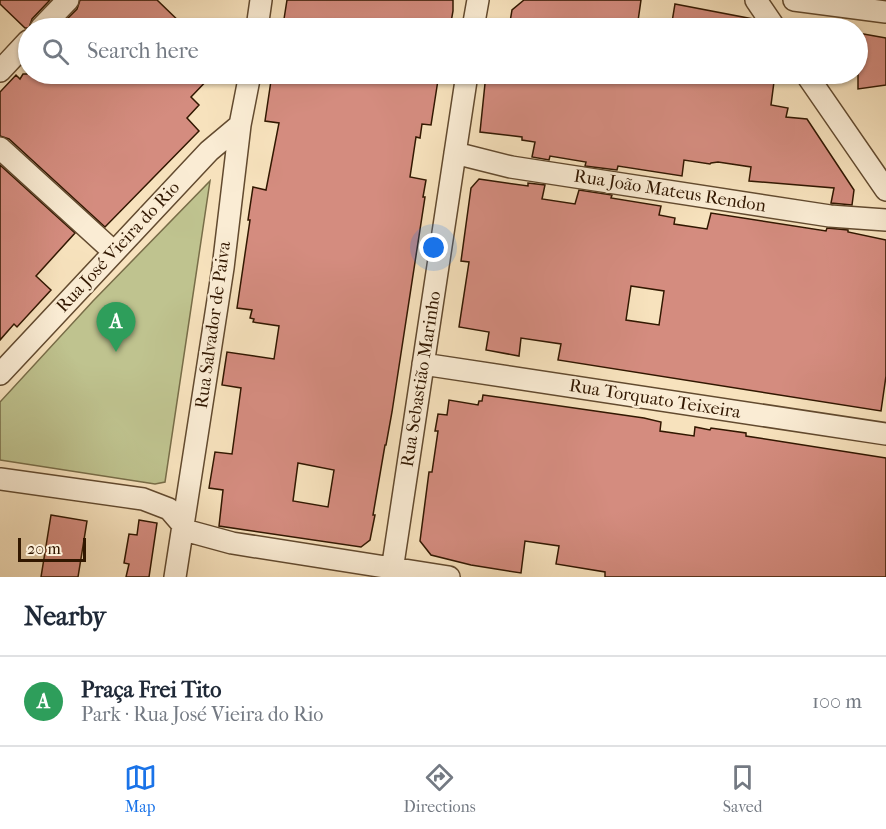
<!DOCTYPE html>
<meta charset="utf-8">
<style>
:root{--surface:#fff;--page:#f6f6f7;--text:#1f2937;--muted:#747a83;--line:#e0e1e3;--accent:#1a73e8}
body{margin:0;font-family:"IM FELL French Canon",serif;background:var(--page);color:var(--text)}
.scale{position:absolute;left:18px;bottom:15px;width:68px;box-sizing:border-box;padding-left:6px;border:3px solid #311700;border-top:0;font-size:16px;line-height:21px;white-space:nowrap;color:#311700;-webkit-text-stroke:4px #faecd4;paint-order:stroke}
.you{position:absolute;left:434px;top:248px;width:21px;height:21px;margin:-15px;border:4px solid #fff;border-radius:50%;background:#1a73e8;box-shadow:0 0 0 9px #1a73e833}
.badge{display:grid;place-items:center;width:39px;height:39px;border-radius:50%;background:var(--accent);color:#fff;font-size:20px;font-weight:700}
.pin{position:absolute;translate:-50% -50px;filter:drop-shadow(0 2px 3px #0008)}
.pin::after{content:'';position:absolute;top:32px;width:21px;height:18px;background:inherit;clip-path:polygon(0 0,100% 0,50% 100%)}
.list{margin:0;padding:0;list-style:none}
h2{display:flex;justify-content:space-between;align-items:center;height:78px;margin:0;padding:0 24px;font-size:26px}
h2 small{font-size:20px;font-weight:400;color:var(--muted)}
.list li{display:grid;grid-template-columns:39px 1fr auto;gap:18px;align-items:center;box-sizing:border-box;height:90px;padding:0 24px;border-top:2px solid var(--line)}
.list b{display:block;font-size:22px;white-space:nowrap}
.list p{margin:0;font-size:20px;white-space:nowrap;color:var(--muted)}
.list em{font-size:20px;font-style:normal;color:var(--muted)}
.icon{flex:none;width:33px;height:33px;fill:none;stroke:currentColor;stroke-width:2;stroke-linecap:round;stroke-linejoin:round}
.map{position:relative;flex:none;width:886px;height:577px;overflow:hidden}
.search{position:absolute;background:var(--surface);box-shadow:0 2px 4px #0004;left:18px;right:18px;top:18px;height:66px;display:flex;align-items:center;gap:15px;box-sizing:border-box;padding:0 21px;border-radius:33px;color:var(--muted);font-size:22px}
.sheet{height:168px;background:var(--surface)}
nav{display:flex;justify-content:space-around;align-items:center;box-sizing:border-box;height:84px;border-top:2px solid var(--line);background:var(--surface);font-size:16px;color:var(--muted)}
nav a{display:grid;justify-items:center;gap:3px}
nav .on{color:var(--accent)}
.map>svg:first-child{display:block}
</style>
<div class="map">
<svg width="886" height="577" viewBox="0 0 886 577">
<rect width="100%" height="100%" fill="#f7e2bd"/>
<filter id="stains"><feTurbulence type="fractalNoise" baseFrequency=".00333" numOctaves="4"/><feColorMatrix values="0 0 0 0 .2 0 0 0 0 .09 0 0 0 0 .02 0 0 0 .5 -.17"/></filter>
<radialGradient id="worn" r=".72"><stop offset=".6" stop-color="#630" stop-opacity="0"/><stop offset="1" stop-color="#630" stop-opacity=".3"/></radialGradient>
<path fill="#bfc38f" stroke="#786d48" stroke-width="1.5" d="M 210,181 L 165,482 L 155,484 L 0,460 L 0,402 L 93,301 Z"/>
<path fill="#d48c7f" stroke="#311700" stroke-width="1.5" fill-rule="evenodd" d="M 0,0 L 50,0 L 32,19 L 29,28 L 25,28 L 0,4 Z
M 80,0 L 157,0 L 186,28 L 58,28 L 77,9 Z
M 287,0 L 453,0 L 453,11 L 450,28 L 344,28 L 284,19 Z
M 524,0 L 641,0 L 637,28 L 509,28 L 512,10 Z
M 675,4 L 753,19 L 755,28 L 671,28 Z
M 858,33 L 886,38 L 886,85 L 858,89 Z
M 23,74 L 213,74 L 191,97 L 199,105 L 187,118 L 199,131 L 105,227 L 9,139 L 0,136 L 0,92 L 16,75 L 20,79 Z
M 272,74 L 398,74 L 438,80 L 431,125 L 422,124 L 420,138 L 416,137 L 410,177 L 426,180 L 423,197 L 425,197 L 392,412 L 386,445 L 385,445 L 373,515 L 375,515 L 370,540 L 361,547 L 219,526 L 223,490 L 209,488 L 215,452 L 232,454 L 241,388 L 222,385 L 227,352 L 274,359 L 279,326 L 253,322 L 254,319 L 250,318 L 252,310 L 237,308 L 250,220 L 248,220 L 253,187 L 266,190 L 279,123 L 265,121 ZM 298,463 L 334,470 L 328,507 L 293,501 Z
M 486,74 L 775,74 L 771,105 L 788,108 L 786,117 L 807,119 L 854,190 L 852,205 L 831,203 L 834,188 L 749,181 L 751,167 L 718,162 L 711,163 L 710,164 L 684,160 L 682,176 L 618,166 L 617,170 L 585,166 L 586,162 L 550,156 L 549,160 L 532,157 L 535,142 L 522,140 L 522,137 L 480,132 Z
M 0,165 L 75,233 L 36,276 L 51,290 L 17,327 L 14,324 L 0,340 Z
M 479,179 L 528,186 L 528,183 L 545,185 L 542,199 L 575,204 L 579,190 L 612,195 L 611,198 L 661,206 L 659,215 L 675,218 L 674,224 L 707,229 L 711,213 L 826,231 L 827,228 L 848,230 L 848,232 L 886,240 L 886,376 L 881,411 L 558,360 L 561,344 L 521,338 L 519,356 L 486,350 L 489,332 L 459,327 L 469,262 L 461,261 L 471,188 ZM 631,286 L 664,291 L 659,325 L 626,320 Z
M 483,395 L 644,418 L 661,422 L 660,431 L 694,436 L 695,427 L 710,430 L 711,428 L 746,433 L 746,436 L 886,458 L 886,577 L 605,577 L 605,572 L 556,564 L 559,546 L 525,541 L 521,573 L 471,565 L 431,555 L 420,541 L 429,472 L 432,472 L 438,431 L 435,431 L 438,414 L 447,415 L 449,400 L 478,405 L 479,401 L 482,401 Z
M 51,515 L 87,521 L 78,577 L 41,577 Z
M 139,520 L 157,523 L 149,577 L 126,577 L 129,564 L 124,563 L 129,534 L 137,535 Z"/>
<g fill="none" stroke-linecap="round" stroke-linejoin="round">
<g stroke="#624a2f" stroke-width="24">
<path id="street" d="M 756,0 L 775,28
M 794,0 L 886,12
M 41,28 L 68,0
M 257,28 L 261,0
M 473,28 L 478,0
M 0,71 L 28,41
M 806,74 L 886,190
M 0,148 L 114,252
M 455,153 L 511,167 L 830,216 L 886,220
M 423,364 L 886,434
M 0,374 L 209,151 L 240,125
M 0,479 L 143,499 L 169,509 L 188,531 L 232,543 L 449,577
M 175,577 L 223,268 L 240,125 L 250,74
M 391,577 L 467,74"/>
</g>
<use href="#street" stroke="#faecd4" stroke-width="21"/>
</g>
<g text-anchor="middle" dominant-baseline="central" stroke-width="5" stroke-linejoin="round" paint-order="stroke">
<g font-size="18" fill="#311700" stroke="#faecd4">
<text transform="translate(670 191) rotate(9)">Rua João Mateus Rendon</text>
<text transform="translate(118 247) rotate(-47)">Rua José Vieira do Rio</text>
<text transform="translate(213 325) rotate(-82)">Rua Salvador de Paiva</text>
<text transform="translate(421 379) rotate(-81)">Rua Sebastião Marinho</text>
<text transform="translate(655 399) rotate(9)">Rua Torquato Teixeira</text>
</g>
</g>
<rect width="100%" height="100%" filter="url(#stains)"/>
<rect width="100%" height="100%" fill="url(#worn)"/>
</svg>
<div class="scale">20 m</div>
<div class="you"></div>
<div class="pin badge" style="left:116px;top:352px;background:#2e9e5b">A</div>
<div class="search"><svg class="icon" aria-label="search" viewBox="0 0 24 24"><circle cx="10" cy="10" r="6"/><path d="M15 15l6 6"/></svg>Search here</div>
</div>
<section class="sheet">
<h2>Nearby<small></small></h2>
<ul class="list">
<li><span class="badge" style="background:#2e9e5b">A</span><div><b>Praça Frei Tito</b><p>Park · Rua José Vieira do Rio</p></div><em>100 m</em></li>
</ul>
</section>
<nav>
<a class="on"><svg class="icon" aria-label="map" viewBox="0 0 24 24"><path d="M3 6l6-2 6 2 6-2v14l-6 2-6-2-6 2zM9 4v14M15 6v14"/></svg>Map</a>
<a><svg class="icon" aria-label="directions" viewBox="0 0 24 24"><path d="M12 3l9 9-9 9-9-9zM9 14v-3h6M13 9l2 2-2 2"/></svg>Directions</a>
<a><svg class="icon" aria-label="saved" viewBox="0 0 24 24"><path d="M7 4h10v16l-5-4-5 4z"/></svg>Saved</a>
</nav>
